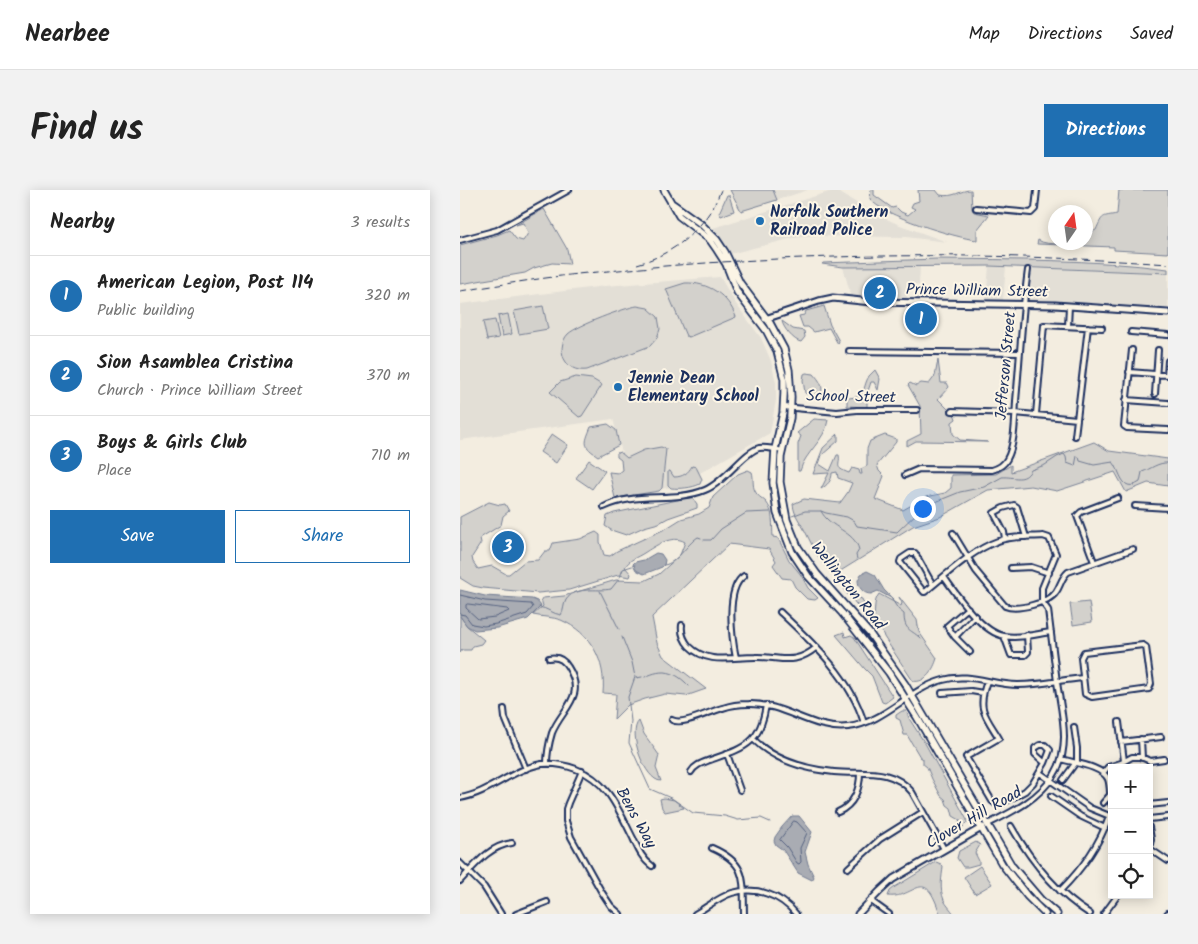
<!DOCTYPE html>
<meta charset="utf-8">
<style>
:root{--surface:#fff;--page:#f2f2f2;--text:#222;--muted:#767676;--line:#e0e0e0;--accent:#1f6fb2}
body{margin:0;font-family:Kalam,sans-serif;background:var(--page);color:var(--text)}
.controls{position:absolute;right:15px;bottom:15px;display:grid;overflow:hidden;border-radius:0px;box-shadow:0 2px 12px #0003}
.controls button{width:45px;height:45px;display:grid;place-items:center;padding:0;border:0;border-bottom:1px solid var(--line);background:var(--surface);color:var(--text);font:25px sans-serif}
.compass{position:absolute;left:588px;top:15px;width:45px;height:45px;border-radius:50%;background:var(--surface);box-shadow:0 2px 12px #0003;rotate:13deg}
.you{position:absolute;left:462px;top:318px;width:18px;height:18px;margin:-12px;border:4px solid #fff;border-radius:50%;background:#1a73e8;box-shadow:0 0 0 8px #1a73e833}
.badge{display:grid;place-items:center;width:32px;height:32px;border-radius:50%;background:var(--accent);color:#fff;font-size:16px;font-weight:700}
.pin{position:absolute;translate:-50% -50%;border:2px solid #fff;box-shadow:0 1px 5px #0006}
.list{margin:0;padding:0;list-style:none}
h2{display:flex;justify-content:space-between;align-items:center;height:65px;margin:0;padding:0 20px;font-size:21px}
h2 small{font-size:16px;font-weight:400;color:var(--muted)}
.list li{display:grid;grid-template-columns:32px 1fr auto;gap:15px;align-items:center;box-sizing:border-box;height:80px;padding:0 20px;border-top:1px solid var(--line)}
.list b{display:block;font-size:19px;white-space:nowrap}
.list p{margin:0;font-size:16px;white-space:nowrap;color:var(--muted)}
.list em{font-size:16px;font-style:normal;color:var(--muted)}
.actions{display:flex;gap:10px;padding:15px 20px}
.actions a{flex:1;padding:11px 0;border:1px solid var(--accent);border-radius:0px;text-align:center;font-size:18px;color:var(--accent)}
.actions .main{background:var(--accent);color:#fff}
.icon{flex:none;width:28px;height:28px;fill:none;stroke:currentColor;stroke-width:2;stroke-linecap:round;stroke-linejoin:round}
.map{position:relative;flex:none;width:708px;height:724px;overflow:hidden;border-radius:0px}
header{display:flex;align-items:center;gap:30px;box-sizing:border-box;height:70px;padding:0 25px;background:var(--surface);border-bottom:1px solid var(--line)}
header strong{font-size:24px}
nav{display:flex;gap:28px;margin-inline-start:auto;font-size:18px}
.intro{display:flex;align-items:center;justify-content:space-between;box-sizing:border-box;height:120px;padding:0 30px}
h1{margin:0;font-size:35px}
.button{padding:12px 22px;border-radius:0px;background:var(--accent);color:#fff;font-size:18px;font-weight:700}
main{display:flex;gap:30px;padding:0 30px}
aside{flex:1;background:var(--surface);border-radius:0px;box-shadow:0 2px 12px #0003}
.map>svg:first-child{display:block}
</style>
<header>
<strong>Nearbee</strong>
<nav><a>Map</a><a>Directions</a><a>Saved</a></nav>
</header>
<div class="intro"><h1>Find us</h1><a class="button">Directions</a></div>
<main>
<aside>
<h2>Nearby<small>3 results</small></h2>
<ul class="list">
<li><span class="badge">1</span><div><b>American Legion, Post 114</b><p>Public building</p></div><em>320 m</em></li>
<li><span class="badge">2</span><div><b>Sion Asamblea Cristina</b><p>Church · Prince William Street</p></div><em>370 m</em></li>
<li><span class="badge">3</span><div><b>Boys &amp; Girls Club</b><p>Place</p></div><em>710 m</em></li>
</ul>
<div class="actions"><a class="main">Save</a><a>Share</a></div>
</aside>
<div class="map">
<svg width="708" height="724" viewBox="0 0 708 724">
<rect width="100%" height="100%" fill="#f3ede0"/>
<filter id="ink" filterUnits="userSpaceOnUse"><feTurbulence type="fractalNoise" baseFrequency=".02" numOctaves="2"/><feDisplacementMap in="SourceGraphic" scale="10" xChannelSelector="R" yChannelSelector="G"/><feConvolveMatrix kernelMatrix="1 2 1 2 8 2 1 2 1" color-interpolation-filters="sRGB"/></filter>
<g filter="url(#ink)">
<path fill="#e3dfd6" d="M 313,0 L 348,0 L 317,10 Z
M 375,0 L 415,24 L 440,35 L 487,52 L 446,47 L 352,46 L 333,48 L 270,64 L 253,38 Z
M 460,76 L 459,95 L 447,95 L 447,109 L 391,106 L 383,77 Z
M 529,76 L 546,77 L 543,110 L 526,110 Z
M 571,78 L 708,83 L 708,118 L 567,110 Z
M 260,87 L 276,114 L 301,148 L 311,171 L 316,193 L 316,210 L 310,243 L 217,296 L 173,304 L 153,229 L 0,250 L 0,114 L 145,96 Z"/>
<path fill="#d3d1cc" stroke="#778095" d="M 270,0 L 313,0 L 317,10 L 281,21 Z
M 411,0 L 414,0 L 414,5 L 432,18 L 436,17 L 441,22 L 448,25 L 454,20 L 455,19 L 451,17 L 453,13 L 459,11 L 458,0 L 476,0 L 480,5 C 494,8 500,0 511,0 L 512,19 L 514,22 L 529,25 L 517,40 L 517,50 C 496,48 421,25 410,9 Z
M 659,0 L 708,0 L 708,63 L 654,60 L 654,57 L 577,54 L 578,50 C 588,57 612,52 626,52 L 628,44 L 636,40 C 643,24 642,27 657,24 Z
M 267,5 L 269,5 L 274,21 L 261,26 L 259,23 Z
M 84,19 L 107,59 L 110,74 L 92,73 L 74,78 L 65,83 L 0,94 L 0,55 L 37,45 L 49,40 L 56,49 L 63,51 L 67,45 L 68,42 L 63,33 L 56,35 Z
M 477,69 C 554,70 632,69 708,79 L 708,83 L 529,76 L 383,77 L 362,74 L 363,73 Z
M 225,93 C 248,92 268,105 276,127 L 229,147 L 226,146 L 206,99 Z
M 83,116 L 88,139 L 59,144 L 54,121 Z
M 177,116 L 188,118 L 198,127 L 200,139 L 197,148 L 190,156 L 127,180 C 119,181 111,179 106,172 C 100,164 101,151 108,144 C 118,135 164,118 177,116 Z
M 364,116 L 370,135 L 379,151 L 378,154 L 369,138 L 354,142 L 348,137 L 343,137 L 339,126 L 344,125 L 346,121 Z
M 48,124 L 52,144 L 42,146 L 38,126 Z
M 35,130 L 39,148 L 27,150 L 23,132 Z
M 322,131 L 333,139 L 344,141 L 345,147 L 341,152 C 334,151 323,138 322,131 Z
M 478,170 L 481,193 L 487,193 L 489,197 L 478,209 L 495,226 L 496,229 L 492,232 L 493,244 L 500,250 L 528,252 L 456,251 L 447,256 L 447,251 L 461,244 L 460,216 L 448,195 L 450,193 L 456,196 L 461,193 L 469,194 L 475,186 Z
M 415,180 L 420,189 L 418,200 L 414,192 L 411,192 L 407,204 L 407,217 L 387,216 L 387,208 C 408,207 401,200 409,186 C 411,184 413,182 415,180 Z
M 346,183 L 354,184 C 359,190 365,197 360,205 L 351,206 L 345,203 L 343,190 L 344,184 Z
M 116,187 L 132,189 L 142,195 L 122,226 L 119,227 L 90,202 L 100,192 Z
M 354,229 L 368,230 C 365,251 345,262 340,281 L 338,281 L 338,254 L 341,246 L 337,243 Z
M 148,234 L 156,240 L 159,255 L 138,266 C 123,256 124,254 131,237 Z
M 92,244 L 108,255 L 96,273 L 80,262 Z
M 378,244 L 378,251 L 362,265 L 359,274 L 370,281 L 377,265 L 379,265 C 381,276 373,277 389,283 L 392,278 L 399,280 L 400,284 L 402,284 L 401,279 L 407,276 L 407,259 L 410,251 L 425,245 L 436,249 L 436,252 L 417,275 L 419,281 L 424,286 L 415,309 L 443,320 L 466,307 L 485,303 L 491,298 L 491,285 L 536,284 L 551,275 L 551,282 L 634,252 L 649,261 L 708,269 L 708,296 L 688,293 L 666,302 L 655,282 L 597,301 L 571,296 L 528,300 L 480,327 L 453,336 L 374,385 C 360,372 354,359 346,343 C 341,332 334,326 333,314 L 344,309 L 380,313 L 388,302 L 392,293 L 378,288 L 377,282 L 372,283 C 372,291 367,295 361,299 L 369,283 L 353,284 L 363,258 Z
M 201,257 L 206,259 L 202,298 L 199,301 L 155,308 L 149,282 L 158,283 L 162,280 L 161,270 L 157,267 L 157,263 L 160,262 L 167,268 L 184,260 Z
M 129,270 L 145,281 L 132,299 L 116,288 Z
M 232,276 L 236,277 L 242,289 L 240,294 C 232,298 220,299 211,298 L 208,295 L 208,281 L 210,281 L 214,287 C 223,287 228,283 232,276 Z
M 288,280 L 292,282 C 294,288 292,295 295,301 C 297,306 302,308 306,312 C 314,321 312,336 313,347 L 318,348 L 329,370 L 341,385 L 348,398 L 358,408 L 355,410 L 347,409 L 335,397 L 331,389 L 322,388 L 313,375 L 316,371 L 309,359 L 269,354 L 192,427 L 197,453 L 203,466 L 246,499 L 226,506 L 205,504 L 185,509 L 168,515 L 154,529 L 156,504 L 143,503 C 146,471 131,443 101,430 C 93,427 82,427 73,425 L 83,416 L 81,409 L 83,408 L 104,406 L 156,390 L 184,391 L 199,384 L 220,365 L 225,352 C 212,344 195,356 184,363 C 176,368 170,369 165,377 L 171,384 L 170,387 L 158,385 L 109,400 L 78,403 L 23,398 L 13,396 L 0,388 L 0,327 L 29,312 L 40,315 L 45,314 L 49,321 L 43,326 L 41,335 L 20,348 L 21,353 L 12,367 L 13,372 L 18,379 L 32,376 L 46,384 L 49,384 L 65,371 L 78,370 L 85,361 L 90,361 L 93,353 L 120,349 L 136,342 L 140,345 L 140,352 L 144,365 L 150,366 L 157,361 L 205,339 L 221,329 L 239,324 L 249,318 L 253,307 L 278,284 Z
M 232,307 L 237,314 L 237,318 L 208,328 L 199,333 L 184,337 L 166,345 L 151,340 L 145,336 L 147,326 L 154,323 Z
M 390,395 L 399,408 L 402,409 L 410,430 L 384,400 L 385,397 Z
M 419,404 L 441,416 L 442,413 L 439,407 L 457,430 L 459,442 L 477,468 C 474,479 465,494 453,491 L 424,447 L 423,444 L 419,438 L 412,432 C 417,422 412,413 419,404 Z
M 629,412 L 632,432 L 613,435 L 610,414 Z
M 0,426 L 7,436 L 24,450 L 21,454 L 13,456 L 11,460 L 2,460 L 0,463 Z
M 384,442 L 385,447 L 391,445 L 394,447 L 433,507 L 425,513 L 422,512 L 412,486 L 405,479 L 376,445 Z
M 442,521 L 446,521 L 450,530 L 466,555 L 507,630 L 507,633 L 499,641 L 497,640 L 500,630 L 493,626 L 491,618 L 487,615 L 485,609 L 481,606 L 472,589 L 467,577 L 463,574 L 463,569 L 460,567 L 447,545 L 444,545 L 440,530 L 436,528 L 436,525 Z
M 179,531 L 184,544 L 199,565 L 196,578 L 201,591 C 185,591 167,542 179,531 Z
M 204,608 L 214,610 L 224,618 L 205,622 L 202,618 L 200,609 Z
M 516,652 L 520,655 L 515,663 L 519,671 L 519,674 L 508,677 L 503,677 L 497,668 L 499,661 Z
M 476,672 L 481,674 L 483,676 C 482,688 479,698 484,710 C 486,715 491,719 494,724 L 480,724 C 464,674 456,709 428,706 L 430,701 L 435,697 Z
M 520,676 L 532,694 L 515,704 L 504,687 Z"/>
<path fill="#a9acb3" stroke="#707a91" d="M 196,363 L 201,364 L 205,370 L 204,375 L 202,377 L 184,384 L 176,380 L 173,374 L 175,372 L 184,370 Z
M 407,381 L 415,385 L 424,400 L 433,409 L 418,401 L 411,404 C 403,404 398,397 398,390 L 401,384 Z
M 0,400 L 25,406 L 72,409 L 77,411 L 81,416 L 68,429 L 37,438 L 15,440 L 7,436 L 0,426 Z
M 332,626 L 339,626 L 352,642 L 345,662 L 348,674 L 354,687 L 352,690 L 338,683 L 323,660 L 316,655 L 314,651 L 315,647 L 322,637 Z"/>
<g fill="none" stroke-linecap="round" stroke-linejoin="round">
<path stroke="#546180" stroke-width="1" d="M 0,405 L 25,411 L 71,414 L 73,417 L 67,424 L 36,434 L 24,436 L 12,434 L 5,425 L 0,424
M 8,414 L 47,419 L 49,421 L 35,427 L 18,429 L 6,418 L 6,415 Z
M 334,631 L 337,632 L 347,643 L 340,658 L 341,672 L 339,674 L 337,673 L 327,657 L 320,650 Z"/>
<path stroke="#707a91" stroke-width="1" d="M 361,321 C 369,338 395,341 399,360 L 396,365 L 397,369
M 332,326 L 345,321 L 361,321 L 366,323 L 387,327 L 394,331 L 397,336 L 437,342 L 463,317 L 500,302 L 524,297 L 542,287 C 554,286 564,293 571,280 L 585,275 L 597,267 L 604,264 L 606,267 L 607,273 L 615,276 L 617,266 L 619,267 L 620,271 L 634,275 L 653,272 C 661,281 661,304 680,292 L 682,282 C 691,279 698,272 708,273
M 244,350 L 251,350 L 261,339 L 286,323 L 310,322
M 204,375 C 216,374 227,354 238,347 L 241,348
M 160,387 L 163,379 L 175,375
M 140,401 L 159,439
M 431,408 L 438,419 L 444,424 C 444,442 452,439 461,449
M 79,417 C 87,418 93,424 101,425 C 104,421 103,415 106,410 C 116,395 137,402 151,399 L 159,389
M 162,447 L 172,472 L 175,487 L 168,507 L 171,531 L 169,553 L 190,599 L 213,609 L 233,623 L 265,626 L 278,630 L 301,628 L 310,632
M 185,487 C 203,478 215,481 229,496
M 176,488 L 182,487"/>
<g stroke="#1b2f5e" stroke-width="8">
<path id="minor" d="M 516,18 L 571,23 L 575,19 L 577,0
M 0,50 L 37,40 L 109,0
M 608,136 L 609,116
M 671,142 L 708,145
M 672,160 L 664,236 L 667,238 L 708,240
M 389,161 L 560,163
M 669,182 L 708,185
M 707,185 L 708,171
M 695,204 L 698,160
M 666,210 L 708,213
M 324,217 L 377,222 L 397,220 L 457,220
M 492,221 L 555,223 L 617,229
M 576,224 L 584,135 L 642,138
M 615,246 L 628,137
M 445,285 L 459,279 L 532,280 C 539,278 544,275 547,269 C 555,255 555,228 556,211 C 560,167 562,123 568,80
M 675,316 L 708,318
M 144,317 C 175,301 213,313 245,300 C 265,292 284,262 299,258 C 307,257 315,259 322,261
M 493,343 L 516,381 L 545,416 C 557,421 589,413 596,402 C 601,395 601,388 608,382 L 673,359
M 545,349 L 544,342 L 534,323 L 543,318 L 554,315 L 557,317 L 566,347
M 634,372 L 617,326 L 621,322 L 658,308
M 551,378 L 571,377 L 589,383
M 484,387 C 497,405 521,442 544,446 C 559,449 576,444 591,442
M 473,395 L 455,363 L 450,363 L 441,369 L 440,372 L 464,402 L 465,402 C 486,385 512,360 538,351 C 551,346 569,347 583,346 L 589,348 L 596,364 L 582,398 L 582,412
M 508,418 L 487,436 L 495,447 L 510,462
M 320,422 C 353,453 391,488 404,533
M 222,435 C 221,443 223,449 229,456 C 248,475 271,467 295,467 C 321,466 333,477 357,457
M 544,446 L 551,465 L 565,465 L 568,462 L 567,445
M 495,447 L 515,426
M 683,455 L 686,457 L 691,494 L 689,499 L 632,507 L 625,504 L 621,468 L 624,462 Z
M 276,468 C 272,449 265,398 284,386
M 527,491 C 517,519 524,524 539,548 L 506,567 L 532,611 L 536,614 L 541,614 L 565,601 L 573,593 L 585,573
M 482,503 L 511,501 L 523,503
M 44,519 L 45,528 L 66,579
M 212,530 C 223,536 250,521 263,518 C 271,515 280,514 289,514 C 324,513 353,541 388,537 C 424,533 449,499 483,490 C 509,482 532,495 558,495 C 580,495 601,490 623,488
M 659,532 L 664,571
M 293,549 C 314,570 345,579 374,582 C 402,585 431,576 452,602 L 484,659
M 681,549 L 682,568
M 661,552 L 701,547
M 580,555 L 585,555 L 590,560 L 585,573 L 575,564 L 575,558 Z
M 267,564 L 280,600
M 601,569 C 614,573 642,576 648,589 C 651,597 649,608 652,616
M 87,574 C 87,563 89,553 92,543 C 102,518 127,507 108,477 C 104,470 98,466 89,468
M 122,581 L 108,613 L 106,619 L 106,631 L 111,647 L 141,701 L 151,716 L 160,724
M 231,582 C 235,575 242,573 250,570 C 284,558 300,555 306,515
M 580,583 L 630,618 L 652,627
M 643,583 L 648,577 L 661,573 L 672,567 L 681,567 L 690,571 L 704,569
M 603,590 L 617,571 L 617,558 L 614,537
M 591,606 L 620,626 L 645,638
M 0,608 C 30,603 52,579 82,574 C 93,573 105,575 116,579 C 148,591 158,619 173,648 C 178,659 182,669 192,676
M 643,613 L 650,605
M 689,615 L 708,613
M 378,622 C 394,615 400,599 400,583
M 689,629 L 708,627
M 528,634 C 552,622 579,609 594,585 C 612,557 601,521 597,492 C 594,468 591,444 588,420 L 582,412
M 551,636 C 571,671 596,703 630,724
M 689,637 L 691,649 L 689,659
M 252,658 C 288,674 283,689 284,724
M 690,659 L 708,671
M 0,673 L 24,697 L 41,724
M 388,678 L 420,649 L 463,622
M 0,691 C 15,675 29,656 52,653
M 600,701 C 622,679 639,656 649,627
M 411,711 L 429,724
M 56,724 L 87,712
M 235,724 C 247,717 259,707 272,703 C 296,696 321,705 336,724
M 644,724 L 658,705
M 707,724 L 708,723"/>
</g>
<g stroke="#1b2f5e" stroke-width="9">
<path id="tertiary" d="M 305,129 L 359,111 L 373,108 L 411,112 L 595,115 L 708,123
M 398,724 L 420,701 L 433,689 L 523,637"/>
</g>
<g stroke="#1b2f5e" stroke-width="9">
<path id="secondary" d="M 204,0 L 219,26 L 250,50 L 257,60 L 266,74 L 277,102 L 306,140 L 317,161 L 324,189 L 324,204 L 323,223 L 315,259 L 313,293 L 317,323 L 332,362 L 348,386 L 382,423 L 429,483 L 457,527 L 542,674 L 567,706 L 585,724
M 213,14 L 241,34 L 257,50 L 265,62 L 280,93 L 310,133 L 324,159 L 329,180 L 331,207 L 330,228 L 321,267 L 320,292 L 327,330 L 338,357 L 357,384 L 410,444 L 445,494 L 552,676 L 581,710 L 597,724"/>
</g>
<use href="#minor" stroke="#fcf5e5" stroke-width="4"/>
<use href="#tertiary" stroke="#fcf5e5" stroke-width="5"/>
<use href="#secondary" stroke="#fcf5e5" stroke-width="5.5"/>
<path stroke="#1b2f5e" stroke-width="1" stroke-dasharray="8 4" stroke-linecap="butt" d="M 177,74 C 215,64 247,37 261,0
M 0,101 C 46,94 92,86 138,82 C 328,63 518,61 708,74"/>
</g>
</g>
<g fill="#1f6fb2" stroke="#fcf5e5" stroke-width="2">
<circle cx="300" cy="31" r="5"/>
<circle cx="158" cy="197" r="5"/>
</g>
<g text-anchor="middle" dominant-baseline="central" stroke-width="4" stroke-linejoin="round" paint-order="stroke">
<g font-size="16" font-weight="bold" fill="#1b2f5e" stroke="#fcf5e5" text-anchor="start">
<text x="310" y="22">Norfolk Southern<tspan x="310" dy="18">Railroad Police</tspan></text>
<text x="168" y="188">Jennie Dean<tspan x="168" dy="18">Elementary School</tspan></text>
</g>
<g font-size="16" fill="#1b2f5e" stroke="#fcf5e5">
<text transform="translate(517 101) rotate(1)">Prince William Street</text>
<text transform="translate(546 176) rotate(-85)">Jefferson Street</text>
<text transform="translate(391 207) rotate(1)">School Street</text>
<text transform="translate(388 396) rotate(51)">Wellington Road</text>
<text transform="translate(176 628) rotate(61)">Bens Way</text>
<text transform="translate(514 628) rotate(-30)">Clover Hill Road</text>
</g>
</g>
</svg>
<div class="controls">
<button>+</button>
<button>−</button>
<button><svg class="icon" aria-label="locate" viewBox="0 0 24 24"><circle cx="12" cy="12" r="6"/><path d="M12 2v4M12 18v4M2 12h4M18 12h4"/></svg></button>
</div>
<svg class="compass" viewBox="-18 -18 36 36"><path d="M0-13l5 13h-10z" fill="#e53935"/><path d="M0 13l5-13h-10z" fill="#767676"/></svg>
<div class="you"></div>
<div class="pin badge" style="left:461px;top:129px">1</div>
<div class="pin badge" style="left:420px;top:103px">2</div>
<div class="pin badge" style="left:48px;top:357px">3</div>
</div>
</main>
